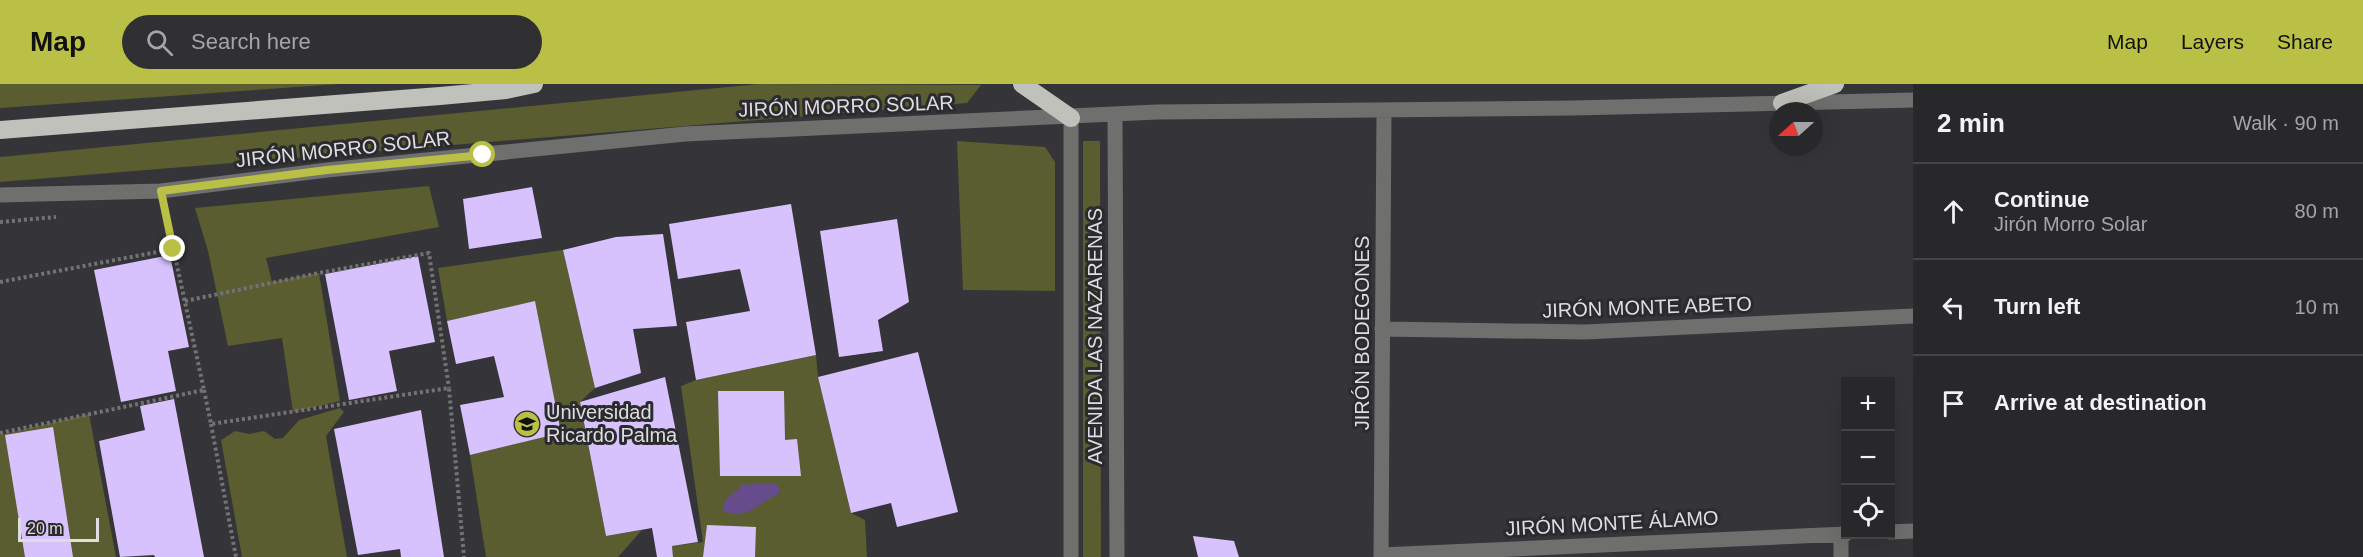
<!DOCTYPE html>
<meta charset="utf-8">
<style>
:root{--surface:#28272a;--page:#302f32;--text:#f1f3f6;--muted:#a5a5a8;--line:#444447;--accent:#bac045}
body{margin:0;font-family:Arial,sans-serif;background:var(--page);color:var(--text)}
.controls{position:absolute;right:18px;bottom:18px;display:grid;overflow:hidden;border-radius:0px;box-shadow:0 6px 24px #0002}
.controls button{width:54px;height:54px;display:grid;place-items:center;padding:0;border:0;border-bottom:2px solid var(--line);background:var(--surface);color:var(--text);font:30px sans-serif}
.compass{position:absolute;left:1769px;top:18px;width:54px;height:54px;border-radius:50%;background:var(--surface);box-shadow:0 6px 24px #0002;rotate:249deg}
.scale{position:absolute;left:18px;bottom:15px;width:81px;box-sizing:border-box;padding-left:6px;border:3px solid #dedde0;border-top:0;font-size:16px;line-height:21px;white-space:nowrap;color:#dedde0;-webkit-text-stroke:4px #2b2a2e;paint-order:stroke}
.stop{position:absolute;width:18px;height:18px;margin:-14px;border:4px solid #bac045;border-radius:50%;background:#fff}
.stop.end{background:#bac045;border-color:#fff;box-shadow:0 2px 6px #0008}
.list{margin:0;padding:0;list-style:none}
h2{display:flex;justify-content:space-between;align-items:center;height:78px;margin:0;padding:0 24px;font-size:26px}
h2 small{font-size:20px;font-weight:400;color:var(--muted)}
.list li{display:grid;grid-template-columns:39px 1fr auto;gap:18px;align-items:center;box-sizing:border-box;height:96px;padding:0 24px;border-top:2px solid var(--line)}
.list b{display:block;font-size:22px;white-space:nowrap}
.list p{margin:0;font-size:20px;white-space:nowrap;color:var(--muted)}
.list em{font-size:20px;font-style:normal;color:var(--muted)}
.icon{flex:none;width:33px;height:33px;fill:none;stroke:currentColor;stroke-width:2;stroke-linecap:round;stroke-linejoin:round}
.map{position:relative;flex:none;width:1913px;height:473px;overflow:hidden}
header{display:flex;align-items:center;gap:36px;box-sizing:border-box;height:84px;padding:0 30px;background:var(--accent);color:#111}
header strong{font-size:28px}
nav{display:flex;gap:33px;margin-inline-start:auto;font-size:21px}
.search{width:420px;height:54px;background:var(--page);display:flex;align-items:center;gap:15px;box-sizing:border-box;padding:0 21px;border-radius:33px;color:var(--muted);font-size:22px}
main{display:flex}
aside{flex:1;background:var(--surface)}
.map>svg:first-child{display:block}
</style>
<header>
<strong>Map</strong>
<div class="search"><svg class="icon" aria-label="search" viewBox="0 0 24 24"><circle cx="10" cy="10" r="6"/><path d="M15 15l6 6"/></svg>Search here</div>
<nav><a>Map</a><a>Layers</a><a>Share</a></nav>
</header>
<main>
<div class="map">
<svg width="1913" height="473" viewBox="0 0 1913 473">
<rect width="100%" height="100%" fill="#353438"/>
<path fill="#5a5d2f" d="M 0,0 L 339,0 L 0,24 Z
M 759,0 L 981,1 L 967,19 L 0,98 L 0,73 Z
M 957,57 L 1045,63 L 1055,78 L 1055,207 L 963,206 Z
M 1083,57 L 1100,57 L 1101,473 L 1083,473 Z
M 429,102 L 439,143 L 266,174 L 272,198 L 319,189 L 340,317 L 293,328 L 282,254 L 228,262 L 208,167 L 195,124 Z
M 563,166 L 595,304 L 580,318 L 606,452 L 642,446 L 618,473 L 486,473 L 470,371 L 560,349 L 535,218 L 447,237 L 438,184 Z
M 816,271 L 818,293 L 851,429 L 865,436 L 867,473 L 673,473 L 672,462 L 703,458 L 681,302 L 696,296 Z
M 340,324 L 344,328 L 326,352 L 347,473 L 242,473 L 221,356 L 235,347 L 249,350 L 264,347 L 275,355 L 283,354 L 299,336 Z
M 89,330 L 116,473 L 0,473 L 0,351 Z"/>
<path fill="#664b8d" d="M 776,399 L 780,406 L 777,411 C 755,419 751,436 723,427 C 724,415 729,411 739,405 L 740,401 Z"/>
<path fill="#d8c2fe" d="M 532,103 L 542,154 L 469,165 L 463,115 Z
M 791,120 L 816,271 L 696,296 L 686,238 L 750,227 L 740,185 L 678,195 L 669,140 Z
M 897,135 L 909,218 L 878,236 L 883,267 L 839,273 L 820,147 Z
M 663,150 L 677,242 L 633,245 L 641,289 L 595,304 L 563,166 L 616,153 Z
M 170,171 L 189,263 L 168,267 L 176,307 L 121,318 L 94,186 Z
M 418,172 L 435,258 L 389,267 L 397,307 L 349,316 L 325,190 Z
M 535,217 L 561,349 L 470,371 L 460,321 L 504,313 L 494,272 L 456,280 L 447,237 Z
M 918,268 L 958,428 L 897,443 L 891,419 L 851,429 L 818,293 Z
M 665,293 L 698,458 L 672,462 L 673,473 L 657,473 L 652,444 L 606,452 L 580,318 Z
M 718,307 L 784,307 L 785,356 L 797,355 L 801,392 L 720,392 Z
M 174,315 L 204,473 L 155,473 L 154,471 L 120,473 L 99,357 L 145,346 L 140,322 Z
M 421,326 L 444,473 L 401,473 L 400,465 L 358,471 L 334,345 Z
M 53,343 L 73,473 L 25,473 L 5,351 Z
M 707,441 L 756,443 L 755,473 L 703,473 Z
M 1193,452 L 1234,457 L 1239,473 L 1198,473 Z"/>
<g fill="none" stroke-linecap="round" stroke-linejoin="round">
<path stroke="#737275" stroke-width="4" stroke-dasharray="3 3" stroke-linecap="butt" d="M 0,138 L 56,133
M 0,198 L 173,165
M 185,217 L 319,189 L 429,169 L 449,304
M 204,306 L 211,340 L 449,304 L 464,473
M 211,340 L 236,473
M 0,349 L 204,306 L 165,126"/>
<path stroke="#6f706e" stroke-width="15" d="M 1115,31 L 1117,473
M 0,111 L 161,107 L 327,86 L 685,50 L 1157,28 L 1574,24 L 1913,16
M 1382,245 L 1585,248 L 1913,232
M 1890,448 L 1913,447
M 1841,450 L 1841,473
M 1381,471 L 1846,450
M 1071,473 L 1071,34
M 1381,473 L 1384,26"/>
<path stroke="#c0c1bb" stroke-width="18" d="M 1022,0 L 1071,34
M 1782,19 L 1835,0
M 0,46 L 440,12 L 506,6 L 534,0"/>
</g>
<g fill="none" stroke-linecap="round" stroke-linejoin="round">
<path stroke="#bac045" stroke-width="8" d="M 173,165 L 161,107 L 327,86 L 483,71"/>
</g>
<defs>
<g id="university-disc" transform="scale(1.35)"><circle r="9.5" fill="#bac045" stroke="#2b2a2e"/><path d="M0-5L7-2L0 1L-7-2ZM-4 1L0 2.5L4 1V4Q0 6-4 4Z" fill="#111"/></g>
</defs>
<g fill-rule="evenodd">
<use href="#university-disc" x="527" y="340"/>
</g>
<g text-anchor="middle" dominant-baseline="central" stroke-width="6" stroke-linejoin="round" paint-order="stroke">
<g font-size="20" fill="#dedde0" stroke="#2b2a2e">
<text transform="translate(846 22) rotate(-2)">JIRÓN MORRO SOLAR</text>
<text transform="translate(343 65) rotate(-6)">JIRÓN MORRO SOLAR</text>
<text transform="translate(1647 223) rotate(-2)">JIRÓN MONTE ABETO</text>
<text transform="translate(1362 249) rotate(-90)">JIRÓN BODEGONES</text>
<text transform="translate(1095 252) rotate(-90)">AVENIDA LAS NAZARENAS</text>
<text transform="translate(1612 439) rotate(-3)">JIRÓN MONTE ÁLAMO</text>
</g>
<g font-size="20" fill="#dedde0" stroke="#2b2a2e" text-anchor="start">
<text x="546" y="328">Universidad<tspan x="546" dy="23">Ricardo Palma</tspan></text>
</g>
</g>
</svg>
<div class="controls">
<button>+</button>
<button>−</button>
<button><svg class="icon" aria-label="locate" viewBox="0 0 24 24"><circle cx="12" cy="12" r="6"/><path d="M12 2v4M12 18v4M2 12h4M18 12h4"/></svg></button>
</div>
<svg class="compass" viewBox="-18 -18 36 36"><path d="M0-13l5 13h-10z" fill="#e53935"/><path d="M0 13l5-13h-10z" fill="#a5a5a8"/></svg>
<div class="scale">20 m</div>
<div class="stop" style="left:483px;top:71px"></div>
<div class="stop end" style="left:173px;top:165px"></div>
</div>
<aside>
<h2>2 min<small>Walk · 90 m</small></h2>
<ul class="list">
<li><svg class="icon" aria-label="ahead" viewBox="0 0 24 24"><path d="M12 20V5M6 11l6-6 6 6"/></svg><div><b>Continue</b><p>Jirón Morro Solar</p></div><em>80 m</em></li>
<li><svg class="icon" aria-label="left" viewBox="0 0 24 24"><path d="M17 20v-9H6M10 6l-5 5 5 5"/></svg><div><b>Turn left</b></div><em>10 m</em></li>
<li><svg class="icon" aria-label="arrive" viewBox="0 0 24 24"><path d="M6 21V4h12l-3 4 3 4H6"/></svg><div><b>Arrive at destination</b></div></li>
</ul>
</aside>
</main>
